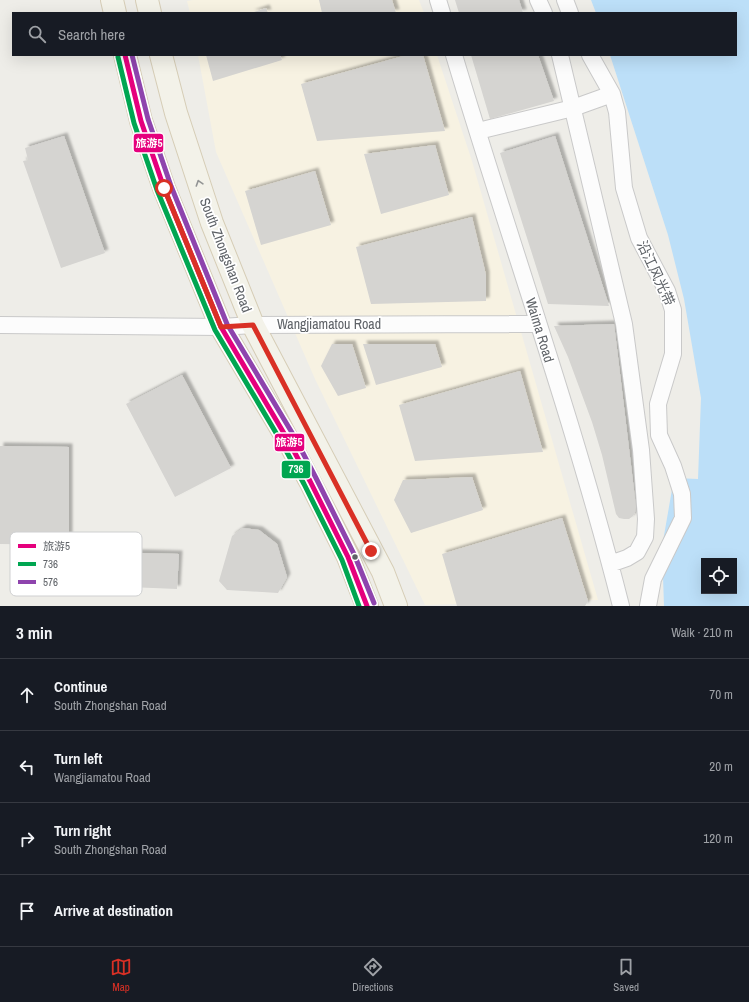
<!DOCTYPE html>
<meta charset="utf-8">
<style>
:root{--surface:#171b24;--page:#242831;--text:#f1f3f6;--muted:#9ea1a6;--line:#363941;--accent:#d93025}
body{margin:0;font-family:"Archivo Narrow","Noto Sans SC",sans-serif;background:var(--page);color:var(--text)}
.controls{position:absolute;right:12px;bottom:12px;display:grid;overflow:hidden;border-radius:0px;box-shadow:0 4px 16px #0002}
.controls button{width:36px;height:36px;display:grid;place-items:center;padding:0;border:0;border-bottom:1px solid var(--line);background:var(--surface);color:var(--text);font:20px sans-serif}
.stop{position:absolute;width:12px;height:12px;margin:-9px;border:3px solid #d93025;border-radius:50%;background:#fff}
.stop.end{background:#d93025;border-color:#fff;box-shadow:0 1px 4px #0008}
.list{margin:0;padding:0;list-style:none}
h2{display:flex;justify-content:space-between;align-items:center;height:52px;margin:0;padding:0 16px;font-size:17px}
h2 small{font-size:13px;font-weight:400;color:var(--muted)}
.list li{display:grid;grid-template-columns:26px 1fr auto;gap:12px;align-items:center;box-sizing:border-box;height:72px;padding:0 16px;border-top:1px solid var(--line)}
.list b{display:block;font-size:15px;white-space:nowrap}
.list p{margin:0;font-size:13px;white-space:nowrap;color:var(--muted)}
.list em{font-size:13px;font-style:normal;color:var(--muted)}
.icon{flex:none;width:22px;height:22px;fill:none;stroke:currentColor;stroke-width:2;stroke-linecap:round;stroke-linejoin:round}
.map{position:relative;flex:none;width:749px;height:606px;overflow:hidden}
.search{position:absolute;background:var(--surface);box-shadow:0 4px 16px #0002;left:12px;right:12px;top:12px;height:44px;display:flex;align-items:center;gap:10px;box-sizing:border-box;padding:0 14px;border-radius:0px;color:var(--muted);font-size:15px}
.sheet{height:340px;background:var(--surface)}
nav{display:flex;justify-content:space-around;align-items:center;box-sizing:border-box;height:56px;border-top:1px solid var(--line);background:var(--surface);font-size:11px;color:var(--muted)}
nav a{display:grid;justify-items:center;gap:2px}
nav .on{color:var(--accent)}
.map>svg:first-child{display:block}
</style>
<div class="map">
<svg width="749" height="606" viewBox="0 0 749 606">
<defs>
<filter id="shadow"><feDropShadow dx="3.5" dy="-3.5" stdDeviation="1" flood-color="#0004"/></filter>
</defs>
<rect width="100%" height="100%" fill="#eeede8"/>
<path fill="#f7f2e2" d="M 193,0 L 419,0 L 424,13 L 190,13 L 187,1 Z
M 198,55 L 437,55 L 472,161 L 598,600 L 425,605 L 315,379 L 216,152 Z"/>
<path fill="#bcdff8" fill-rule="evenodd" d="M 591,0 L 749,0 L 749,606 L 664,606 L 662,547 L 674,478 L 698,479 L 701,398 L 684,299 L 668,235 L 610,55 L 736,55 L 736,13 L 596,13 ZM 704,561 L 734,561 L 734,591 L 704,591 Z"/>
<path fill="#d5d4d1" filter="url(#shadow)" d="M 319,0 L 392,0 L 396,13 L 322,13 Z
M 455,0 L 519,0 L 523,13 L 459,13 Z
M 266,8 L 268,13 L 251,13 Z
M 206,55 L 280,55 L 282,60 L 213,81 Z
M 407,55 L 423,55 L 445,131 L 317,141 L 301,84 Z
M 471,55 L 538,55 L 554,101 L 490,119 Z
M 64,136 L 105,253 L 61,268 L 23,161 L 28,160 L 25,148 Z
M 555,136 L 603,287 L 609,306 L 548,304 L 500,153 Z
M 435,145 L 449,195 L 381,214 L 364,154 Z
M 315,171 L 331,225 L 261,245 L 245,191 Z
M 472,217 L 486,275 L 486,301 L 371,304 L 356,247 Z
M 614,324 L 636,507 L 635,512 L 633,516 L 629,519 L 624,519 L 619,518 L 616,514 L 602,455 L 592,422 L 568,357 L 554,326 Z
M 332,344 L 352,344 L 366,388 L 338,396 L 321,366 Z
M 363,344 L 435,344 L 442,367 L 376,385 Z
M 520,371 L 543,452 L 415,461 L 399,405 Z
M 182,375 L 231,468 L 175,497 L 126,404 Z
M 0,446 L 69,447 L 69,545 L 0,544 Z
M 472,477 L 483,510 L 411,533 L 394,500 L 403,480 Z
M 562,518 L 588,601 L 585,606 L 457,606 L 442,554 Z
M 243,528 L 259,530 L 277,544 L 287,577 L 278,593 L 227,590 L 219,581 L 232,536 Z
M 106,552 L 179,554 L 177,589 L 105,586 Z"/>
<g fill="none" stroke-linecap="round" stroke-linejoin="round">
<g stroke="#c9c9c9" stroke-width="18">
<path id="street" d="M 438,0 L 442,13
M 538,0 L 544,13
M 565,0 L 570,13
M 454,55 C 509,239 574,420 621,606
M 560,55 L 624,324 L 641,450 L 646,519 L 645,537 L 637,552 L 627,558 L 610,564
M 590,55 L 612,94 L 617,112 L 624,188 L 639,238 L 667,291 L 673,310 L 673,354 L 658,404 L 659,435 L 673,466 L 682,494 L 683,518 L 653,579 L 648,606
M 478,131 L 573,108 L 612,94
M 0,325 L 221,327 L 253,325 L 538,324"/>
</g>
<g stroke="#d6cdb6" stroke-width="24">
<path id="primary" d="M 112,0 L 115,13
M 147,0 L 150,13
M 125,55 L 141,121 L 164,188 L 221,327 L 288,440 L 310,481 L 348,557 L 367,606
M 161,55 L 176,113 L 212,223 L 253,325 L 383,572 L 396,606"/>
</g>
<use href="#street" stroke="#fcfcfc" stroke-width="16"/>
<use href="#primary" stroke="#f3f2e9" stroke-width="22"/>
<g stroke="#fff" stroke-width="8">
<path id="bus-1" d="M 125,55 L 141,121 L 164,188 L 221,327 L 288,440 L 310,481 L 348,557 L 367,606"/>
</g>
<g stroke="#fff" stroke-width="8">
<path id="bus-2" d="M 118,57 L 134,123 L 157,190 L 215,330 L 282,443 L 304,484 L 342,560 L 359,606"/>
</g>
<g stroke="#fff" stroke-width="8">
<path id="bus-3" d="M 132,55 L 148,119 L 171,186 L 227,324 L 294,436 L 316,478 L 354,554 L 374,603"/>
</g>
<use href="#bus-1" stroke="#e5007d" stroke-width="5"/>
<use href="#bus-2" stroke="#00a651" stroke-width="5"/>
<use href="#bus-3" stroke="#8e44ad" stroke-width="5"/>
</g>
<defs><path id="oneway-chevron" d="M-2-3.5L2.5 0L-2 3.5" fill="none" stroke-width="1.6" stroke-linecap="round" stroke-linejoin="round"/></defs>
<use stroke="#929494" href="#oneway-chevron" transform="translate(199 183) rotate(-108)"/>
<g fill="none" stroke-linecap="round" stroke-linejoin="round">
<path stroke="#d93025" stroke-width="5" d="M 164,188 L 221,327 L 253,325 L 371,551"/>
</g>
<circle fill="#5e6267" stroke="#fff" stroke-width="1.5" cx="355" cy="557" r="3.5"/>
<g text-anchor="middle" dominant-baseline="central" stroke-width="3.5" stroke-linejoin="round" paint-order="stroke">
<g font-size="14" fill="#5e6267" stroke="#fff">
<text transform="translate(226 255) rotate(69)">South Zhongshan Road</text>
<text transform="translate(656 273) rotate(65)">沿江风光带</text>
<text x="329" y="324">Wangjiamatou Road</text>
<text transform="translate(540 330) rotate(73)">Waima Road</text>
</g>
</g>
<rect x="10" y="532" width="132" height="64" rx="6" fill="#fff" stroke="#cfd0d1" stroke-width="1"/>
<rect x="18" y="544" width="18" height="4" fill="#e5007d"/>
<rect x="18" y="562" width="18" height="4" fill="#00a651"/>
<rect x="18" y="580" width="18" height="4" fill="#8e44ad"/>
<g font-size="11" fill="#5e6267">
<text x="43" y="550">旅游5</text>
<text x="43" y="568">736</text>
<text x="43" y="586">576</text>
</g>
<g stroke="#fff" stroke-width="1.5">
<rect x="133" y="133" width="31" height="20" rx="4" fill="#e5007d"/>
<rect x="274" y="433" width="31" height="19" rx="4" fill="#e5007d"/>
<rect x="281" y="460" width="30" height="19" rx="4" fill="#00a651"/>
</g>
<g font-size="11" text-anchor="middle" font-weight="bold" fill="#fff">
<text x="149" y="147">旅游5</text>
<text x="289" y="446">旅游5</text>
<text x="296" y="473">736</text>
</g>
</svg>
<div class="controls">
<button><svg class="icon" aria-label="locate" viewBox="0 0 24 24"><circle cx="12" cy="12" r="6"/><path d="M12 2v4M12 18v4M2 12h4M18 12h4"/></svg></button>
</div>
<div class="stop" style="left:164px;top:188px"></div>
<div class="stop end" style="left:371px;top:551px"></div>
<div class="search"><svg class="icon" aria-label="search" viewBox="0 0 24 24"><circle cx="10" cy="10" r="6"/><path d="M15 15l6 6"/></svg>Search here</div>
</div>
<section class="sheet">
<h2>3 min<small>Walk · 210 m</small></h2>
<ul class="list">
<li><svg class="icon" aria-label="ahead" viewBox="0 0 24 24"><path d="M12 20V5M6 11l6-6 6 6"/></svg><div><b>Continue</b><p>South Zhongshan Road</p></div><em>70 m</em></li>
<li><svg class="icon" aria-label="left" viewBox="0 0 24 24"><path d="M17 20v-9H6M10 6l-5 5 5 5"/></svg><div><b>Turn left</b><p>Wangjiamatou Road</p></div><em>20 m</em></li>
<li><svg class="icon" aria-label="right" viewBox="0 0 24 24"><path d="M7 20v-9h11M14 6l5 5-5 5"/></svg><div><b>Turn right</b><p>South Zhongshan Road</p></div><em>120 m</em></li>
<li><svg class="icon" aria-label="arrive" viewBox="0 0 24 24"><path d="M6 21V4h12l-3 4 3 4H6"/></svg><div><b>Arrive at destination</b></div></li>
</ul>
</section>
<nav>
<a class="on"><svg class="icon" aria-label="map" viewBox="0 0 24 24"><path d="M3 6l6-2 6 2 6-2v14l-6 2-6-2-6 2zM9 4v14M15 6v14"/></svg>Map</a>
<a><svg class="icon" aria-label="directions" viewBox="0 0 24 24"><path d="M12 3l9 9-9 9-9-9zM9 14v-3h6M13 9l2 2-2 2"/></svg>Directions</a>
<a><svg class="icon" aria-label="saved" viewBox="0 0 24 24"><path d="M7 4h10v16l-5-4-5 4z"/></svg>Saved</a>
</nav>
